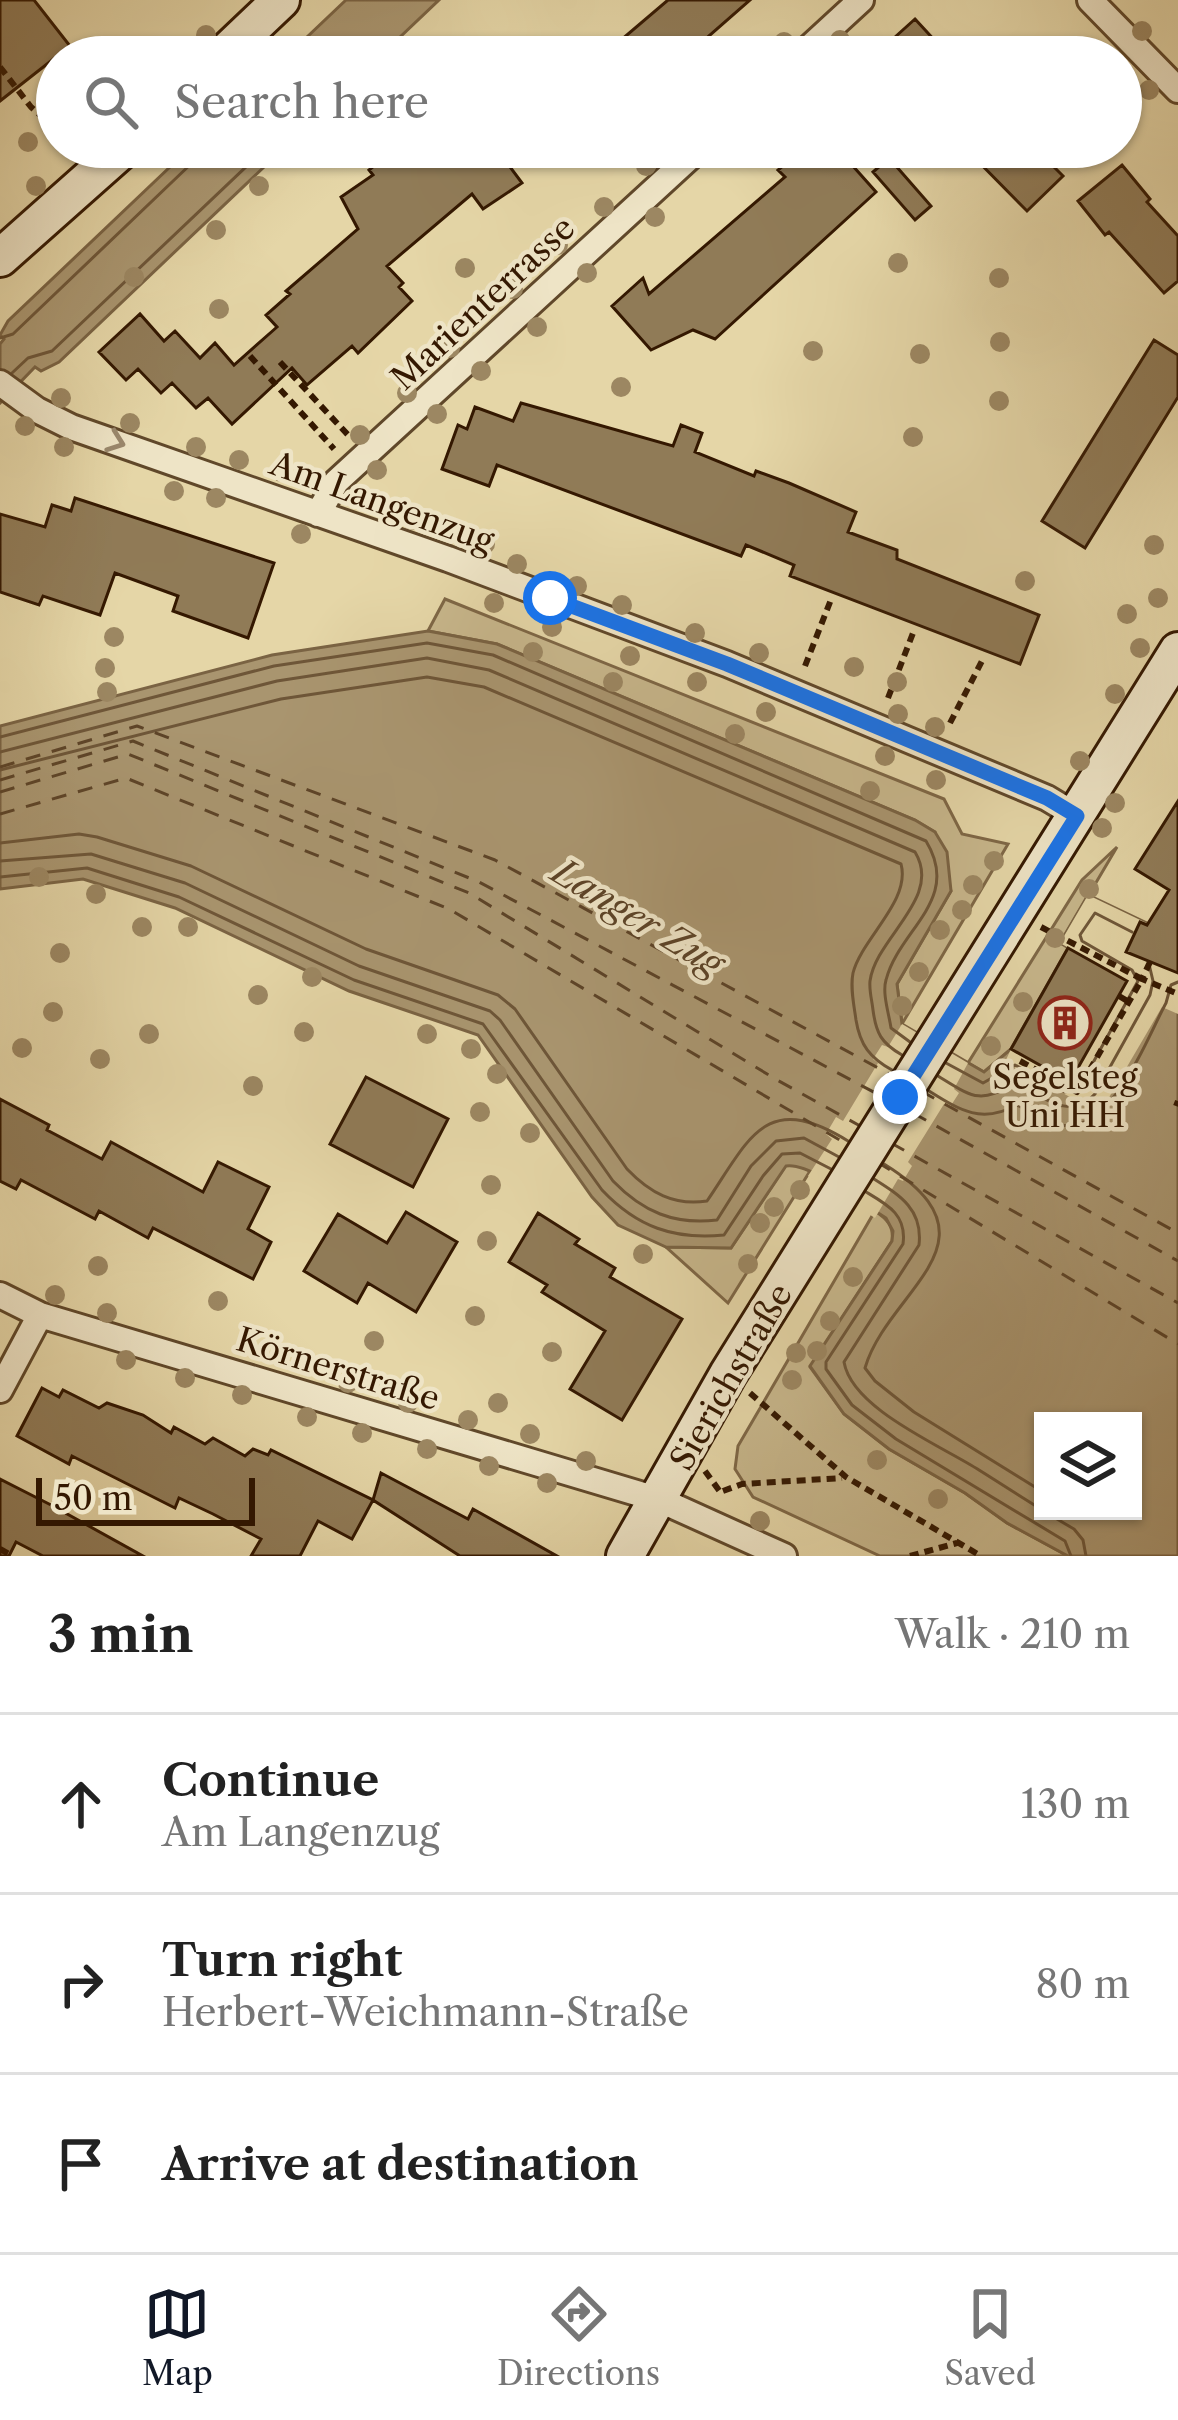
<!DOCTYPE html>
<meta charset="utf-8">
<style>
:root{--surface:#fff;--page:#f6f6f6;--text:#222;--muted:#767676;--line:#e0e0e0;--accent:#111827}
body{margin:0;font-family:"Libre Caslon Text",serif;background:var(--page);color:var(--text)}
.controls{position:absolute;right:36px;bottom:36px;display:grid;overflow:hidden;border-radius:0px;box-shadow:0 3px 9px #0004}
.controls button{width:108px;height:108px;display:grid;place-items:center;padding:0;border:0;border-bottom:3px solid var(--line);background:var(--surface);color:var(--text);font:60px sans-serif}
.scale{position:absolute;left:36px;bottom:30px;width:219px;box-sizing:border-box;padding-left:12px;border:6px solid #341801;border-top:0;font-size:33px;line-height:42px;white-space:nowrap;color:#341801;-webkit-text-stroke:9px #eee4c6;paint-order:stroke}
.stop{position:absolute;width:36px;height:36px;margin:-27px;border:9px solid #1a73e8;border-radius:50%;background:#fff}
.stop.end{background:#1a73e8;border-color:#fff;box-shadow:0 3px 12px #0008}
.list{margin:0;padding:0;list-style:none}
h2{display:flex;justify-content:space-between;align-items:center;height:156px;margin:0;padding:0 48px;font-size:51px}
h2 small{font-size:39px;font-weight:400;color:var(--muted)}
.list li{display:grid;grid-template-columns:78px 1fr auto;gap:36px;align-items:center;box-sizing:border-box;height:180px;padding:0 48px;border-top:3px solid var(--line)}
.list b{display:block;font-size:45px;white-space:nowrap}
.list p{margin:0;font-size:39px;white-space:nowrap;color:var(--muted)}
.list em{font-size:39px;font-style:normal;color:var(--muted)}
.icon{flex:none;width:66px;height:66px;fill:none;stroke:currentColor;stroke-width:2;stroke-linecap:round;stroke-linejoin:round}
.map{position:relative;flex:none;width:1178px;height:1556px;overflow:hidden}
.search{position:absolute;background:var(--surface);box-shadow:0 3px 9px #0004;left:36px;right:36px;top:36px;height:132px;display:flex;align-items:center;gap:30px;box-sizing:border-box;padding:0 42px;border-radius:66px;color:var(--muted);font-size:45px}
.sheet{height:696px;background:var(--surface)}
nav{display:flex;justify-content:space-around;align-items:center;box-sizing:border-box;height:168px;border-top:3px solid var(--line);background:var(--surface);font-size:33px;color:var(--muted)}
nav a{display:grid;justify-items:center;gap:6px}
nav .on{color:var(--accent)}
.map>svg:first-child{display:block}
</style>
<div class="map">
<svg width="1178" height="1556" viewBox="0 0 1178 1556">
<rect width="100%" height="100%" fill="#e5d6a7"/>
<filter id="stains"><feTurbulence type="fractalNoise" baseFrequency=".00167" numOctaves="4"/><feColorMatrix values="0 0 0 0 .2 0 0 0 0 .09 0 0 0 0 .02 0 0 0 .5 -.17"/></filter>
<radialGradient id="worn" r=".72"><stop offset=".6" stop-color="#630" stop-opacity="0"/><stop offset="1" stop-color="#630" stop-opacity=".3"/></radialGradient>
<path fill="#c7b68b" stroke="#7e6746" stroke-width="3" d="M 445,599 L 944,799 L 962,834 L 1008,844 L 902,1024 L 897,984 L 951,891 L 935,832 L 915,820 L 497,644 L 428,631 Z
M 1117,847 L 1061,942 L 1068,948 L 1011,1049 L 984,1072 L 968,1063 L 1082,880 Z
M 796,1164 L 810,1171 L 728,1303 L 666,1247 L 731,1248 L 786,1165 Z
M 875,1211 C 887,1219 894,1226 892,1241 L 810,1367 L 844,1414 L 889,1449 L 965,1493 L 1007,1523 L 1068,1556 L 880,1556 L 753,1497 L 735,1469 L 738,1446 Z"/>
<path fill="#a9956f" stroke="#7a6343" stroke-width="3" fill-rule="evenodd" d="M 346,0 L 439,0 L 379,57 L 286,57 Z
M 191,147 L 285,147 L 59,362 L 41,371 L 35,367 L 0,403 L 0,344 L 4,339 L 0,335 L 8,321 Z
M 428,631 L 497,644 L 915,820 L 935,832 L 947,852 L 951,891 L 897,984 L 902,1024 L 984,1072 L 1011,1049 L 1071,1081 L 1127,981 L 1060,943 L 1088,895 L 1178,938 L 1178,1556 L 1068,1556 L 1007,1523 L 965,1493 L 889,1449 L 844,1414 L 810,1366 L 892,1241 L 893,1231 L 886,1218 C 863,1204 810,1162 786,1166 L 731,1248 L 666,1247 L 618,1225 L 592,1197 L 478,1035 L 349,991 L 175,908 L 83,879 L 0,889 L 0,726 L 272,655 ZM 1043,1421 L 1133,1421 L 1133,1511 L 1043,1511 Z"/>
<path fill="#e5d6a7" d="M 1088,895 L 1178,938 L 1178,1014 L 1162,1007 L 1104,1106 L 1088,1097 L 1083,1104 L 1005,1062 L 1011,1049 L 1071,1082 L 1127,981 L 1060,943 Z
M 902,1024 L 968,1063 L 954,1089 L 959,1093 L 950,1107 L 944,1104 L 908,1162 L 912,1166 L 903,1181 L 898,1179 L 875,1218 L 808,1176 L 832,1139 L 826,1134 L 836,1117 L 843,1121 L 878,1063 L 873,1059 L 882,1045 L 888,1047 Z"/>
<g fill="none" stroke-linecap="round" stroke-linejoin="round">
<path stroke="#6e5638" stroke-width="3" d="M 0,338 L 13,334 L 194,161 L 198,147
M 12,373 L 28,358 L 52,351 L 267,147
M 0,737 L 274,666 L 427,643 L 493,655 L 926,841 C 962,900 899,929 886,980 C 882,993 889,1014 891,1028 L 910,1042
M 0,752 L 277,681 L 427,658 L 489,670 L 915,852 C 943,898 876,937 870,981 C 869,990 872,1001 873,1010 C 876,1033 881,1043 902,1055
M 0,770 L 281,699 L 427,677 L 484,687 L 901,864 C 911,901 862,938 853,973 C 850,988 854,1005 856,1020 C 860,1045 870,1058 892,1070
M 0,843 L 79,834 L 97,837 L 191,866 L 366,949 L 498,995 L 515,1009 L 627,1169 C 650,1193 674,1206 707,1201 C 750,1138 765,1090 848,1141
M 0,861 L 91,854 L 185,883 L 359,966 L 490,1011 L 500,1020 L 613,1181 C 643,1212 674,1225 717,1220 L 751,1166 L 776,1141 L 804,1138 L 839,1157
M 0,877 L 87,868 L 179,897 L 354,980 L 483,1024 L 602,1190 C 637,1227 674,1240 724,1235 L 763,1176 L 782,1154 L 800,1153 L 831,1169
M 946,1063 L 983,1083 L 1015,1065 L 1064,1092 L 1078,1090 L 1138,981 L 1132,970 L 1082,941 L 1080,935 L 1095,913 L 1132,932
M 938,1076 C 974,1098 979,1104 1016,1083 C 1042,1096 1070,1122 1095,1094 L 1150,995 L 1153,981 L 1149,964
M 929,1091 C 961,1111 982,1124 1017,1105 C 1031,1111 1045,1122 1060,1125 C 1111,1135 1146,1040 1166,1003 L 1171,985 L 1178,982
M 884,1164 C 1008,1241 888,1289 865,1368 L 875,1381 L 914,1412 L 1043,1492
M 874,1179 C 901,1196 923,1210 919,1245 L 844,1362 C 852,1409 942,1446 979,1470 C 1011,1490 1041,1510 1074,1529 L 1083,1540 L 1086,1556
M 866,1192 C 888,1205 907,1215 903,1244 L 826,1362 L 826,1369 L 852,1405 L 896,1439 L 1065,1541 L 1071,1556"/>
<path stroke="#5d4428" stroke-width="3" stroke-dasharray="15 12" stroke-linecap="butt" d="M 0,767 L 137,726 L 495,860 L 891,1075
M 0,780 L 133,741 L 479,882 L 883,1097
M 0,792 L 128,754 L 469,893 L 777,1080 L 862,1127
M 0,814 L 126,778 L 449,909 L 848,1145
M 921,1091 L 1178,1233
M 913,1113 L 1178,1261
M 891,1143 L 1178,1303
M 877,1162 L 1178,1344"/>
</g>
<path fill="#907b57" stroke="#341801" stroke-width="3" d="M 0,0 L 34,0 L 70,46 L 0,101 Z
M 668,0 L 750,0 L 685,57 L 601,57 Z
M 915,19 L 950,57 L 873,57 Z
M 397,147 L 527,147 L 507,163 L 522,183 L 483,209 L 472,194 L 387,266 L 403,283 L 399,287 L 412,301 L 358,353 L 352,346 L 307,385 L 292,368 L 232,424 L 208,398 L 196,408 L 172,383 L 161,393 L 138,369 L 126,380 L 99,352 L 140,314 L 164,341 L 175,331 L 200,358 L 215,343 L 234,365 L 277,327 L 266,315 L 290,294 L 286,291 L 358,229 L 341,197 L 373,175 L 369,170 Z
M 805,147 L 836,147 L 876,192 L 715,339 L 693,330 L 651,350 L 612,306 L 643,278 L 649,294 L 785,177 L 778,170 Z
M 964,147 L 1034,147 L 1063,176 L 1027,211 Z
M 889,158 L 931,206 L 915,220 L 873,172 Z
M 1122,165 L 1150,199 L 1147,202 L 1178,236 L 1178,281 L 1164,293 L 1109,232 L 1105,235 L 1078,201 Z
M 1154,340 L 1178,355 L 1178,397 L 1085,548 L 1042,521 Z
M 521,403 L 673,446 L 681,425 L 702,433 L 695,452 L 754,476 L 756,471 L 789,483 L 856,512 L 848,532 L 897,550 L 897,559 L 1039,615 L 1020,664 L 790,576 L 794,565 L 746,545 L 741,556 L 497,465 L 489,486 L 442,469 L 458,425 L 467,429 L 475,407 L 513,421 Z
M 75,498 L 274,563 L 248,638 L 173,611 L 178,596 L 115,573 L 100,615 L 43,596 L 39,605 L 0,592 L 0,514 L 45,527 L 52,505 L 71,511 Z
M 1178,801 L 1178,973 L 1126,952 L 1140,922 L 1147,925 L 1169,890 L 1135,869 Z
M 1068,948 L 1127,981 L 1070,1082 L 1011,1049 Z
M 366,1077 L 448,1119 L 413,1187 L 330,1144 Z
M 0,1099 L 49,1125 L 47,1130 L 102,1159 L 111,1142 L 203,1192 L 218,1162 L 269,1187 L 248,1229 L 271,1242 L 253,1279 L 153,1228 L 148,1238 L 99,1211 L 95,1219 L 21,1180 L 16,1189 L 0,1181 Z
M 406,1212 L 457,1242 L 416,1312 L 368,1283 L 357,1303 L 304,1271 L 338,1214 L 387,1243 Z
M 538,1213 L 579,1239 L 575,1244 L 615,1268 L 610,1277 L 682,1319 L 622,1420 L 570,1389 L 605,1331 L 542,1292 L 547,1285 L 509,1262 Z
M 42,1388 L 59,1397 L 63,1390 L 99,1408 L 107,1403 L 143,1415 L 171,1433 L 174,1427 L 205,1444 L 213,1438 L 245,1456 L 253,1449 L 268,1455 L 271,1450 L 373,1500 L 352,1539 L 318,1521 L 300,1556 L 251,1556 L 261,1539 L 213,1514 L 179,1498 L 175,1508 L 72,1456 L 69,1464 L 17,1436 Z
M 381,1473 L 468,1519 L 473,1509 L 557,1556 L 460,1556 L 373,1500 Z
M 0,1479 L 51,1505 L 143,1556 L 43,1556 L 16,1542 L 9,1556 L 0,1556 Z"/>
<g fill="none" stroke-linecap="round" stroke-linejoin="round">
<g stroke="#60482a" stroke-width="30">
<path id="street" d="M 1090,0 L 1178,90
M 799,57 L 861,0
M 0,383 L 37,410 L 71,427 L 448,559 L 727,664 L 1047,798 L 1077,816
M 318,514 L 336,482 L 701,147
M 0,1295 L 40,1315 L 660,1500 L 784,1556
M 0,1390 L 40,1315"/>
</g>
<g stroke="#341801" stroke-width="42">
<path id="secondary" d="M 221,57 L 281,0
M 0,258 L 125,147
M 625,1556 L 728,1374 L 1178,651"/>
</g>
<path stroke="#341801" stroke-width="6" stroke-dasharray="9 6" stroke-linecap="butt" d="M 0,67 L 31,107 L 57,130
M 250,356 L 334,449
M 280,362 L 349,436
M 805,666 L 832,597
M 888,698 L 913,633
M 950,723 L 983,659
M 1150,962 L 1142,979 L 1178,994
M 1119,996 L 1129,1002
M 1020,1061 L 1077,1092 L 1142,979 L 1041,927
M 1176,1106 L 1178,1101
M 750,1393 L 846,1477 L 981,1556
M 705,1471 L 721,1493
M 723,1491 L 742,1484 L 842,1478
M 0,1549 L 13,1556
M 910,1556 L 957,1543"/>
<use href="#street" stroke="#eee4c6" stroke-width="24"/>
<use href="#secondary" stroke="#eee4c6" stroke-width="36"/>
</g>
<g fill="#9c8762">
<circle cx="1142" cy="31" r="10"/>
<circle cx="206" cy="35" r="10"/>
<circle cx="840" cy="40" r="10"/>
<circle cx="784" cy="42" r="10"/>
<circle cx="1149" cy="90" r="10"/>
<circle cx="28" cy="142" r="10"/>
<circle cx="646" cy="166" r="10"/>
<circle cx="36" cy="186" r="10"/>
<circle cx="259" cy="186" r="10"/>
<circle cx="604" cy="207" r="10"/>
<circle cx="655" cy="217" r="10"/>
<circle cx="216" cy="230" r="10"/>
<circle cx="558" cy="245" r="10"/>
<circle cx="898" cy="263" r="10"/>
<circle cx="465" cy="268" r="10"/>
<circle cx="587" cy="273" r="10"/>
<circle cx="134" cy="277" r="10"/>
<circle cx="999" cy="278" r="10"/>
<circle cx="513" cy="289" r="10"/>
<circle cx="219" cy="309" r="10"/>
<circle cx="537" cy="327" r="10"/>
<circle cx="1000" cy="342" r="10"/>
<circle cx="450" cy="348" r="10"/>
<circle cx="813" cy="351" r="10"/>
<circle cx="920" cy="354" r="10"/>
<circle cx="481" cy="371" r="10"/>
<circle cx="621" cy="387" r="10"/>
<circle cx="407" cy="393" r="10"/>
<circle cx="61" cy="398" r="10"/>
<circle cx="999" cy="401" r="10"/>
<circle cx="437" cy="414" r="10"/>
<circle cx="130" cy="423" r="10"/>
<circle cx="25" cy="426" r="10"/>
<circle cx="360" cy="435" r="10"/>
<circle cx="913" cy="437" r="10"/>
<circle cx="64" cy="447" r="10"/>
<circle cx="196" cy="447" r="10"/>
<circle cx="239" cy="460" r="10"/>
<circle cx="377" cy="470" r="10"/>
<circle cx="281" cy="472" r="10"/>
<circle cx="174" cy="491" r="10"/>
<circle cx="216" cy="498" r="10"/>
<circle cx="412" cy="520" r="10"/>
<circle cx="301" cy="534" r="10"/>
<circle cx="485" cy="544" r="10"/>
<circle cx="1154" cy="545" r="10"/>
<circle cx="517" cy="564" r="10"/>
<circle cx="1025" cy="581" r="10"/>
<circle cx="577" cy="586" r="10"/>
<circle cx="1158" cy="598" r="10"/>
<circle cx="494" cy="603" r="10"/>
<circle cx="622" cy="605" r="10"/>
<circle cx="1127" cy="614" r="10"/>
<circle cx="552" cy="627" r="10"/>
<circle cx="695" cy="633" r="10"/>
<circle cx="114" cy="637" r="10"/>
<circle cx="1140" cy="648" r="10"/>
<circle cx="533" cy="652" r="10"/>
<circle cx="759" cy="653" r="10"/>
<circle cx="630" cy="656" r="10"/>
<circle cx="854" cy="667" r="10"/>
<circle cx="105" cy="668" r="10"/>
<circle cx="613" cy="682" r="10"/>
<circle cx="697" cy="682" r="10"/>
<circle cx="897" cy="682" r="10"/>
<circle cx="107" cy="692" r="10"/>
<circle cx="1115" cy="694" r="10"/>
<circle cx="766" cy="712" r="10"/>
<circle cx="898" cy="714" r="10"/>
<circle cx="935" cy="727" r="10"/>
<circle cx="735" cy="734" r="10"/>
<circle cx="885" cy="756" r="10"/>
<circle cx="1080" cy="761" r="10"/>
<circle cx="936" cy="780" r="10"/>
<circle cx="870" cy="791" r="10"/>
<circle cx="1115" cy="803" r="10"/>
<circle cx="1102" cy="828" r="10"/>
<circle cx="994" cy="861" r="10"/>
<circle cx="39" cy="877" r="10"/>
<circle cx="973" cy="885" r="10"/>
<circle cx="1089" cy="889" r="10"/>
<circle cx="96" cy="894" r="10"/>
<circle cx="962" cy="910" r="10"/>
<circle cx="142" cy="927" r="10"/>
<circle cx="188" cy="927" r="10"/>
<circle cx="940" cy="930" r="10"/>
<circle cx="1055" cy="938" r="10"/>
<circle cx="60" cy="953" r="10"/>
<circle cx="919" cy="972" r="10"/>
<circle cx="312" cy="977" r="10"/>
<circle cx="258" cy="995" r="10"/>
<circle cx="1023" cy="1002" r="10"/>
<circle cx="902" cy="1006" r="10"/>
<circle cx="53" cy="1012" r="10"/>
<circle cx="304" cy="1032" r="10"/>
<circle cx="149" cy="1034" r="10"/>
<circle cx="427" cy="1034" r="10"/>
<circle cx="991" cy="1046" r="10"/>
<circle cx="22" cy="1048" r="10"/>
<circle cx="471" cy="1049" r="10"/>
<circle cx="100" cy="1059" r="10"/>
<circle cx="497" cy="1074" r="10"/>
<circle cx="253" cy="1086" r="10"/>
<circle cx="480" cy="1112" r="10"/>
<circle cx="530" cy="1133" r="10"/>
<circle cx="491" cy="1185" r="10"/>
<circle cx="800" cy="1190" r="10"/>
<circle cx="774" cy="1207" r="10"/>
<circle cx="760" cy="1223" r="10"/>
<circle cx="487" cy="1241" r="10"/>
<circle cx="643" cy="1254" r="10"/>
<circle cx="748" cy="1264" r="10"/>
<circle cx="98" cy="1266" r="10"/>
<circle cx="853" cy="1277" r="10"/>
<circle cx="55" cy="1295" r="10"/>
<circle cx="218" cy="1301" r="10"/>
<circle cx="107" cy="1313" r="10"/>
<circle cx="475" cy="1316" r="10"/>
<circle cx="830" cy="1321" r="10"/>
<circle cx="374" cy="1341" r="10"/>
<circle cx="817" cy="1351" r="10"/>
<circle cx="552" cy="1352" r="10"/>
<circle cx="796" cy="1353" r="10"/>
<circle cx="126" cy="1360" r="10"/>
<circle cx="185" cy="1378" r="10"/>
<circle cx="792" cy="1380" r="10"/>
<circle cx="348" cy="1383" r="10"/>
<circle cx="242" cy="1395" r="10"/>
<circle cx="408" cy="1403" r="10"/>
<circle cx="498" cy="1403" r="10"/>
<circle cx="307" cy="1417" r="10"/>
<circle cx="468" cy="1420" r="10"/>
<circle cx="362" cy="1433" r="10"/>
<circle cx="530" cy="1434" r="10"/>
<circle cx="427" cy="1449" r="10"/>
<circle cx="877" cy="1460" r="10"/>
<circle cx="586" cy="1461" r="10"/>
<circle cx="489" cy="1466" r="10"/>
<circle cx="547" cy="1483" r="10"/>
<circle cx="938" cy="1499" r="10"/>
<circle cx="760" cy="1521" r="10"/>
</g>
<defs><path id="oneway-chevron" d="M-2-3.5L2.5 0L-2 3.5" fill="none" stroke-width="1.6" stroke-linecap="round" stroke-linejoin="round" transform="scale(3)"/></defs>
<use stroke="#9a886d" href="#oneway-chevron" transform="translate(116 442) rotate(20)"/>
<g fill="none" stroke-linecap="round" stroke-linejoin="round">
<path stroke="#1a73e8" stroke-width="15" d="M 550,598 L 727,664 L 1047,798 L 1077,816 L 900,1097"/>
</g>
<defs>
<g id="building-ring" transform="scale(2.7)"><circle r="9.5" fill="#eee4c6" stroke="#8f2418" stroke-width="1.5"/><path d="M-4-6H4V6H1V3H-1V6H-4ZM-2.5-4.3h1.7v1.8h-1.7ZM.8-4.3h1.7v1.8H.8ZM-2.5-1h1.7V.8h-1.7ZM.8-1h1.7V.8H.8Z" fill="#8f2418"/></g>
</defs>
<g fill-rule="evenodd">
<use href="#building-ring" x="1065" y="1023"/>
</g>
<g text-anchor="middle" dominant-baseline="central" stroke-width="9" stroke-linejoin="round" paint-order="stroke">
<g font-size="33" fill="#341801" stroke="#eee4c6">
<text transform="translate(483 303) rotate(-43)">Marienterrasse</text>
<text transform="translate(382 502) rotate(20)">Am Langenzug</text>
<text transform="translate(338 1369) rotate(17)">Körnerstraße</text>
<text transform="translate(731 1377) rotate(-60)">Sierichstraße</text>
</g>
<g font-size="33" fill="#341801" stroke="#eee4c6">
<text x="1065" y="1077">Segelsteg<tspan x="1065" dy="38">Uni HH</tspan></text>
</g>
<g font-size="36" font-style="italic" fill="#5d4428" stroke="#eee4c6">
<text transform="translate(638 917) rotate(31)">Langer Zug</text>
</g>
</g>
<rect width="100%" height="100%" filter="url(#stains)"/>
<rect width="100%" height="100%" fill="url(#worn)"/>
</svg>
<div class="controls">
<button><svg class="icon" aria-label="layers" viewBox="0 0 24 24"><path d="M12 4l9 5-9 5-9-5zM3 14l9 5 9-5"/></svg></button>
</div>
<div class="scale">50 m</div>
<div class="stop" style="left:550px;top:598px"></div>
<div class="stop end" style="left:900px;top:1097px"></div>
<div class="search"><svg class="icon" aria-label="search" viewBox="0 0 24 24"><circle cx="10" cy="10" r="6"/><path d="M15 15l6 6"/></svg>Search here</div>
</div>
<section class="sheet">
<h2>3 min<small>Walk · 210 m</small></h2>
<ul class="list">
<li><svg class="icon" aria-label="ahead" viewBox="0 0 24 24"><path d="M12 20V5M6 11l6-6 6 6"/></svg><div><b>Continue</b><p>Am Langenzug</p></div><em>130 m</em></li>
<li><svg class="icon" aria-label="right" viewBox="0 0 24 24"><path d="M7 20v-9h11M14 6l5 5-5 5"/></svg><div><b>Turn right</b><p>Herbert-Weichmann-Straße</p></div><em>80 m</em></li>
<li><svg class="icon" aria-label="arrive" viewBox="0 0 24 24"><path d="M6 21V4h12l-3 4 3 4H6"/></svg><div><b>Arrive at destination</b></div></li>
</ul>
</section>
<nav>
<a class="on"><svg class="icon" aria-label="map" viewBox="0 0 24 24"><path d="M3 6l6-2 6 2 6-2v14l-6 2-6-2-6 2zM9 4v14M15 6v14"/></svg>Map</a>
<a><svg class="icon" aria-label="directions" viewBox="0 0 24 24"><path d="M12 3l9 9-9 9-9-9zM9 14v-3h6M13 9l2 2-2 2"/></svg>Directions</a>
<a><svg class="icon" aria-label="saved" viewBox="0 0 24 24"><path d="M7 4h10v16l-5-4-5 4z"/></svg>Saved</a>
</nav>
